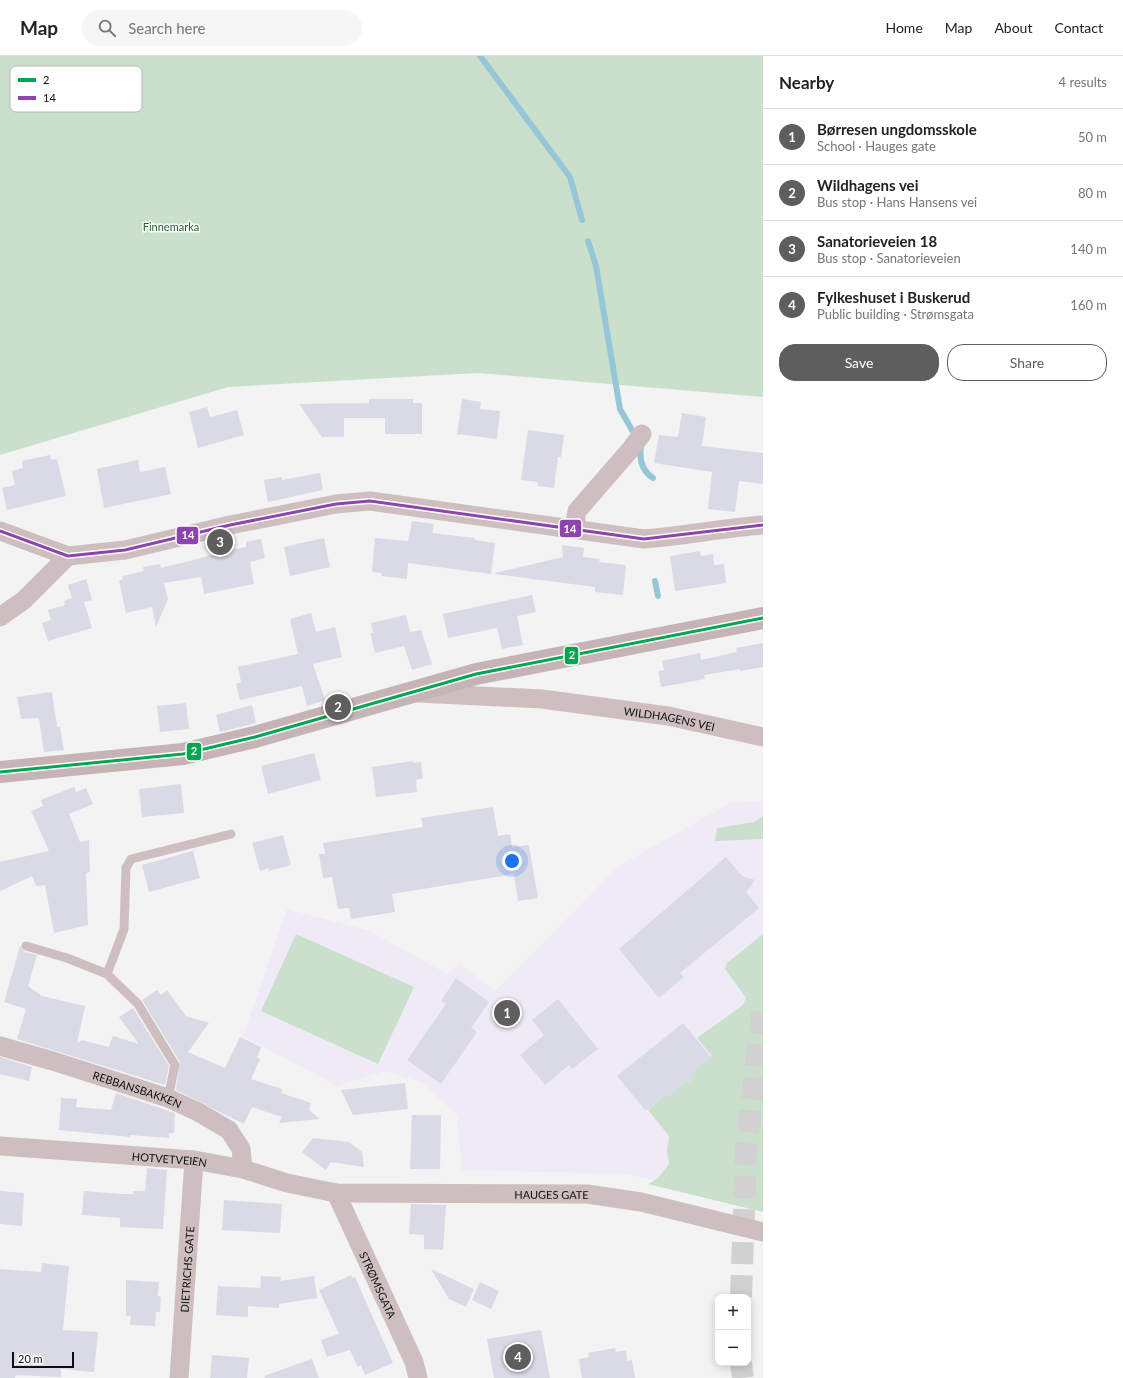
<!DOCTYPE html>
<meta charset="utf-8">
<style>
:root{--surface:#fff;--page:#f6f6f6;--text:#222;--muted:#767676;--line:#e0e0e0;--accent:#5e5e5f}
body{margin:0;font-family:Lato,sans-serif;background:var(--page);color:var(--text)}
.controls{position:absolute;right:12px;bottom:12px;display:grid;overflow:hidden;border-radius:8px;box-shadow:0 2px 10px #0003}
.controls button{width:36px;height:36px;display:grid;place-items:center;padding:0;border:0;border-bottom:1px solid var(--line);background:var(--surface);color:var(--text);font:20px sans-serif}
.scale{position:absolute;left:12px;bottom:10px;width:62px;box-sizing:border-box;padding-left:4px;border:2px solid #0e0e0f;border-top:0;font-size:11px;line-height:14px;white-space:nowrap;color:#0e0e0f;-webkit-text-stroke:3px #fff;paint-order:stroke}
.you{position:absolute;left:512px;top:805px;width:14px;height:14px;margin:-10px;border:3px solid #fff;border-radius:50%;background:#1a73e8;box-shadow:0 0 0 6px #1a73e833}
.badge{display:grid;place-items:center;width:26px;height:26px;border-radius:50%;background:var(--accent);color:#fff;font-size:13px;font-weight:700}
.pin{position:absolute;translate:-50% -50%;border:2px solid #fff;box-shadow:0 1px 4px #0006}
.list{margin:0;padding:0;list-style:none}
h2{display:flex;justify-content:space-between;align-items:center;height:52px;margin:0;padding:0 16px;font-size:17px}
h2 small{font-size:13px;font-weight:400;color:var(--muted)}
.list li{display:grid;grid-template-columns:26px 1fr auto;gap:12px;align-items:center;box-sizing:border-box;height:56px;padding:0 16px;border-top:1px solid var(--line)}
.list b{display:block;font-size:15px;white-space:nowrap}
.list p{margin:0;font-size:13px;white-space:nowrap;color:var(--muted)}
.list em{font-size:13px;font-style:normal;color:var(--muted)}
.actions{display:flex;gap:8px;padding:12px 16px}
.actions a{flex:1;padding:9px 0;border:1px solid var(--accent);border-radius:16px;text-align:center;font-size:14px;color:var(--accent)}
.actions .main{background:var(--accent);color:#fff}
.icon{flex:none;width:22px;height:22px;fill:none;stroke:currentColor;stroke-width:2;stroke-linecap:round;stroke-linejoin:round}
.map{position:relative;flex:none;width:763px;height:1322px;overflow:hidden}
header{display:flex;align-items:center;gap:24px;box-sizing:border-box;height:56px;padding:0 20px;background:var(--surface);border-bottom:1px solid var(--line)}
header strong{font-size:19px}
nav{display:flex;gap:22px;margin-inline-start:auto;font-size:14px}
.search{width:280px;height:36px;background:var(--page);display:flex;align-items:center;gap:10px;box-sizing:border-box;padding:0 14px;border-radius:22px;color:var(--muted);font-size:15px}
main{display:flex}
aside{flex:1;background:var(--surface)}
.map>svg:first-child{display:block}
</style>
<header>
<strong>Map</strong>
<div class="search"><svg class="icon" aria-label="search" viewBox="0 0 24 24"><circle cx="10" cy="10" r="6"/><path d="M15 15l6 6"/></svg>Search here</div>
<nav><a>Home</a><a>Map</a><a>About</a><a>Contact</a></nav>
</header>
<main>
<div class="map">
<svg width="763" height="1322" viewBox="0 0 763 1322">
<rect width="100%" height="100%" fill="#f3f3f3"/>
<path fill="#eeebf7" d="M 763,745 L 763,1151 L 629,1118 L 462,1114 L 457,1059 L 423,1027 L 385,1015 L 337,1030 L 243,980 L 287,853 L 370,875 L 447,918 L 459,907 L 495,935 L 619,810 L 730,747 Z"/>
<path fill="#cbe0cc" d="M 0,0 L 763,0 L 763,341 L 478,317 L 228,331 L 0,399 Z
M 763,760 L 763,783 L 715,785 L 717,772 L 754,766 Z
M 296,878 L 414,931 L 378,1008 L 261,955 Z
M 763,878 L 763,1156 L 648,1128 L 658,1122 L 669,1108 L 667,1096 L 669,1080 L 648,1054 L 666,1038 L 668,1040 L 685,1026 L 690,1026 L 692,1022 L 690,1018 L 712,1000 L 697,982 L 743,949 L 746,942 L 725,913 L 727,907 Z"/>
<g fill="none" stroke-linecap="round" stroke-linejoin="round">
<path stroke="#97c6d9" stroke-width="6" d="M 480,0 L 570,121 L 582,164
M 588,185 L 596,210 L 620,353 L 632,374
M 641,390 C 639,403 642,415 653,422
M 655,525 L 658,540"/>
</g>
<path fill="#d9dae5" d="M 369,343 L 413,343 L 413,347 L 422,347 L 422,378 L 385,378 L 385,362 L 344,362 L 344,381 L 322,381 L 299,348 L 369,347 Z
M 462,343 L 481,346 L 480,353 L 500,355 L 497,383 L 457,378 Z
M 207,351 L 210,361 L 237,354 L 244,379 L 198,392 L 189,356 Z
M 682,357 L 706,361 L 702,390 L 763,397 L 763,428 L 739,425 L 735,456 L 708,453 L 712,416 L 654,407 L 659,379 L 678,381 Z
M 528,374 L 564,379 L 561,401 L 558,401 L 554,432 L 538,430 L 538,426 L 521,424 Z
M 50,399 L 51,404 L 57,403 L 66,440 L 7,454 L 2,432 L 15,429 L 12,415 L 23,412 L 22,405 Z
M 138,404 L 140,416 L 165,411 L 171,438 L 104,452 L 97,413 Z
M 320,417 L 323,434 L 268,446 L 264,424 L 282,421 L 282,424 Z
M 412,465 L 434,468 L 432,477 L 475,482 L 475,484 L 495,487 L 491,518 L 408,507 L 407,523 L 381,520 L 382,517 L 372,516 L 375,482 L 408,485 Z
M 324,482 L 330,511 L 290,520 L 284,491 Z
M 261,483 L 265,502 L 250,506 L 254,528 L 204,538 L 201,521 L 164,527 L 168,543 L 156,571 L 152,551 L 126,557 L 119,524 L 122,524 L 123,520 L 144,515 L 143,511 L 160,508 L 161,512 L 194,504 L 221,496 L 246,491 L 246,486 Z
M 562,489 L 584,492 L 583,501 L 600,503 L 599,506 L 626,509 L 623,539 L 595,536 L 595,531 L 495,518 L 495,517 L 563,501 Z
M 700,495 L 701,500 L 713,498 L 714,509 L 724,508 L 726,527 L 675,535 L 670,500 Z
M 86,523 L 92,544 L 84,546 L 92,572 L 48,585 L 42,567 L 51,564 L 48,554 L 65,549 L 64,545 L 72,542 L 68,529 Z
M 532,539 L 536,556 L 517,560 L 523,589 L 502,593 L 497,572 L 448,582 L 443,558 Z
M 311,557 L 316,576 L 335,571 L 342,601 L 313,608 L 325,644 L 307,650 L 302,630 L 240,644 L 236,628 L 241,626 L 238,611 L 298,598 L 290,563 Z
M 406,559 L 410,576 L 421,574 L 432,608 L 412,614 L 404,590 L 375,597 L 370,577 L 373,577 L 371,567 Z
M 763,587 L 763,611 L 740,615 L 740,613 L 704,619 L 705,623 L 661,631 L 658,615 L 664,614 L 662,605 L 700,597 L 701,604 L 737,596 L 736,592 Z
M 52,636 L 57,671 L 60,671 L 64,694 L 44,696 L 39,662 L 21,663 L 17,641 Z
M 186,647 L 189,673 L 160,676 L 157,650 Z
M 252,649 L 256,667 L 220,676 L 216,659 Z
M 314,697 L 321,724 L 268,738 L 261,710 Z
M 413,705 L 413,707 L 421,706 L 423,722 L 416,724 L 417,736 L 376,741 L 372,711 Z
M 181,728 L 184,757 L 142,761 L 139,733 Z
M 74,731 L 76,736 L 86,732 L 93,748 L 69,758 L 80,786 L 89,784 L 90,816 L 86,817 L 88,869 L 54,877 L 45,829 L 36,830 L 32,820 L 0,835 L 0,806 L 49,795 L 31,755 L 43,750 L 41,744 Z
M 493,751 L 498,780 L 510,778 L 512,791 L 529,789 L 538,842 L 518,845 L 514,818 L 392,838 L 395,856 L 351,863 L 349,852 L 338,853 L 332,821 L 323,822 L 319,798 L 325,798 L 323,787 L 423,771 L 421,762 Z
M 283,779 L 291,809 L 269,815 L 268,812 L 260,815 L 252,787 Z
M 193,795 L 200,822 L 149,836 L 142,809 Z
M 726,801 L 742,820 L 755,824 L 746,836 L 759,852 L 680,917 L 684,921 L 659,942 L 619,893 Z
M 20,890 L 24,896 L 37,899 L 28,930 L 42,940 L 85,950 L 77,987 L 82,984 L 109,991 L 113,980 L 139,988 L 119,961 L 133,952 L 169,1010 L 165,1029 L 17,983 L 26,953 L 4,946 Z
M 456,922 L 489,946 L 471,972 L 477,976 L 441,1028 L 407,1004 L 446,948 L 441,945 Z
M 157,934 L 161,939 L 167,934 L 186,960 L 209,967 L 188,996 L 225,1012 L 240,981 L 261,991 L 257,1001 L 260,1003 L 251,1023 L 282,1033 L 281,1037 L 311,1047 L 309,1054 L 320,1063 L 279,1067 L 282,1061 L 252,1051 L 244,1068 L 176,1034 L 180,1006 L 142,944 Z
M 558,943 L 598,993 L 572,1013 L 569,1009 L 545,1029 L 520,999 L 544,979 L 532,964 Z
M 683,967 L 711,1001 L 693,1017 L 691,1026 L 684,1027 L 668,1040 L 666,1038 L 646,1055 L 617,1020 Z
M 0,1001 L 32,1011 L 29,1025 L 0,1018 Z
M 405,1027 L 408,1053 L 353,1059 L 341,1034 Z
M 116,1037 L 175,1057 L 174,1077 L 169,1077 L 169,1082 L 130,1079 L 130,1081 L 59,1074 L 61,1042 L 77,1043 L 76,1051 L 111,1054 Z
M 412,1059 L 441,1059 L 440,1113 L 410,1113 Z
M 313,1082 L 349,1086 L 362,1096 L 364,1111 L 331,1106 L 326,1114 L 302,1096 Z
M 147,1112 L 167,1114 L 163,1173 L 120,1171 L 120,1162 L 82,1159 L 84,1135 L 122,1138 L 133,1138 L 133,1135 L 145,1135 Z
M 0,1135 L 24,1137 L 22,1170 L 0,1168 Z
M 224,1144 L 282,1148 L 280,1177 L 222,1174 Z
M 411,1148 L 446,1149 L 443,1194 L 424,1193 L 424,1179 L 409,1178 Z
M 42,1207 L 69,1210 L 63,1274 L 98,1276 L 94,1316 L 61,1313 L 61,1321 L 16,1319 L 15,1322 L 0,1322 L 0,1213 L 41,1216 Z
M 431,1213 L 474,1233 L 466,1251 L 449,1243 Z
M 351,1219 L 352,1222 L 355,1221 L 393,1307 L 365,1319 L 361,1309 L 358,1311 L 350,1294 L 327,1301 L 321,1284 L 339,1278 L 319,1234 Z
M 261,1220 L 281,1221 L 280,1225 L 314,1220 L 317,1242 L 279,1248 L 279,1252 L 248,1250 L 248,1261 L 216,1259 L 218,1230 L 260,1232 Z
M 126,1224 L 159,1226 L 158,1240 L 161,1241 L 160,1256 L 156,1256 L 155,1270 L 130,1269 L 131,1260 L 126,1260 Z
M 480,1226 L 499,1235 L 491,1253 L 472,1244 Z
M 541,1274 L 550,1322 L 494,1322 L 487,1283 Z
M 615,1292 L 616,1296 L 626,1294 L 627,1305 L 632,1304 L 635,1322 L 582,1322 L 579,1303 L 589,1301 L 588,1297 Z
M 212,1299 L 249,1302 L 247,1322 L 210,1322 Z
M 312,1303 L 319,1322 L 265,1322 L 264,1320 Z"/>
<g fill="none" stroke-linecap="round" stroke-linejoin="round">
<path stroke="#d1d1d1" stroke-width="22" stroke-dasharray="22 11" stroke-linecap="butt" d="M 741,1241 L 746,1093 L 763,949
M 741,1307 L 743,1322"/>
<path stroke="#cebebf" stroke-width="9" d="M 26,890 L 67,902 L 107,918 L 138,948 L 175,1009 L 168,1042
M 107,918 L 124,873 L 126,812 L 131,803 L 231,778"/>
<g stroke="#cebebf" stroke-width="19">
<path d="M 574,473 L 577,455 L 630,394 L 642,378"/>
<path d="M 0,475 L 68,500 L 125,494 L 230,469 L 336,448 L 370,445 L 644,483 C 684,480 723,472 763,469"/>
<path d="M 0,561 L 24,544 L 68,500"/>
<path id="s1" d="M 418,637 L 542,643 L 668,660 L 763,681"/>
<path id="s2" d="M 0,990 L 56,1006 L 168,1042 L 198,1056 L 229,1074 L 241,1093 L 243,1113"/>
<path id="s3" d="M 0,1090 L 194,1104 L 243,1113 L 287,1127 L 336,1137 L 587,1138 L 641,1146 L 763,1176"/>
<path id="s4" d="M 336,1137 L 414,1306 L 418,1322"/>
<path id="s5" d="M 179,1322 L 194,1104"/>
</g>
<path stroke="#c6b3b5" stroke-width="22" d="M 0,716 L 183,698 L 255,681 L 476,618 L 763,562"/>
<g stroke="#fff" stroke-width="6">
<path id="bus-1" d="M 0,716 L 183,698 L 255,681 L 476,618 L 763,562"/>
</g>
<g stroke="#fff" stroke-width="6">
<path id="bus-2" d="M 0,475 L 68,500 L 125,494 L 230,469 L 336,448 L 370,445 L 644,483 L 763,469"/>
</g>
<use href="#bus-1" stroke="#00a651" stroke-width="3"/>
<use href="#bus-2" stroke="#8e44ad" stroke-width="3"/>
</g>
<g text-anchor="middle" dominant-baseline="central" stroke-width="3" stroke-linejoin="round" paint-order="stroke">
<g font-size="11" fill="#20622b" stroke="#fff">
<text x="171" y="170">Finnemarka</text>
</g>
<g font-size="11" fill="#0e0e0f" stroke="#fff">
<text stroke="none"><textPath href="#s1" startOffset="253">WILDHAGENS VEI</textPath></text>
<text stroke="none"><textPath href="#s2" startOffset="144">REBBANSBAKKEN</textPath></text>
<text stroke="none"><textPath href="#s3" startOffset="170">HOTVETVEIEN</textPath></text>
<text stroke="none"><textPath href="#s3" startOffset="556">HAUGES GATE</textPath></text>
<text stroke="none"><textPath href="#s5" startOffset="109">DIETRICHS GATE</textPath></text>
<text stroke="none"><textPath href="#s4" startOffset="101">STRØMSGATA</textPath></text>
</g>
</g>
<rect x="10" y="10" width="132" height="46" rx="6" fill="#fff" stroke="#b7b7b7" stroke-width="1"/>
<rect x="18" y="22" width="18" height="4" fill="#00a651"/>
<rect x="18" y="40" width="18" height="4" fill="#8e44ad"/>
<g font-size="11" fill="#0e0e0f">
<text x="43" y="28">2</text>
<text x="43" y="46">14</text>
</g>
<g stroke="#fff" stroke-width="1.5">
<rect x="559" y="463" width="23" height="19" rx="4" fill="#8e44ad"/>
<rect x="176" y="470" width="23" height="19" rx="4" fill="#8e44ad"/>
<rect x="564" y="590" width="15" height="19" rx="4" fill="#00a651"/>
<rect x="186" y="686" width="16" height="19" rx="4" fill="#00a651"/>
</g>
<g font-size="11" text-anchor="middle" font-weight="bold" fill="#fff">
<text x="570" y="477">14</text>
<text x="188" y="483">14</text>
<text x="572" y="603">2</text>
<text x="194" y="699">2</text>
</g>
</svg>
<div class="controls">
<button>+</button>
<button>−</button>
</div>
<div class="scale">20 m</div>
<div class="you"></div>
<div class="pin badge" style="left:507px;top:957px">1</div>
<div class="pin badge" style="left:338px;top:651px">2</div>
<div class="pin badge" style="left:220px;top:486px">3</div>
<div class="pin badge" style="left:518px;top:1301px">4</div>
</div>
<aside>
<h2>Nearby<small>4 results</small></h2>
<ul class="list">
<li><span class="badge">1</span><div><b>Børresen ungdomsskole</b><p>School · Hauges gate</p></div><em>50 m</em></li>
<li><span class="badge">2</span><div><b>Wildhagens vei</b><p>Bus stop · Hans Hansens vei</p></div><em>80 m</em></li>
<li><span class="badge">3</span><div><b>Sanatorieveien 18</b><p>Bus stop · Sanatorieveien</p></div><em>140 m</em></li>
<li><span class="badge">4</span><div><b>Fylkeshuset i Buskerud</b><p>Public building · Strømsgata</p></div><em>160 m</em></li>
</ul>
<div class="actions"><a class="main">Save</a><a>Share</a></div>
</aside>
</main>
